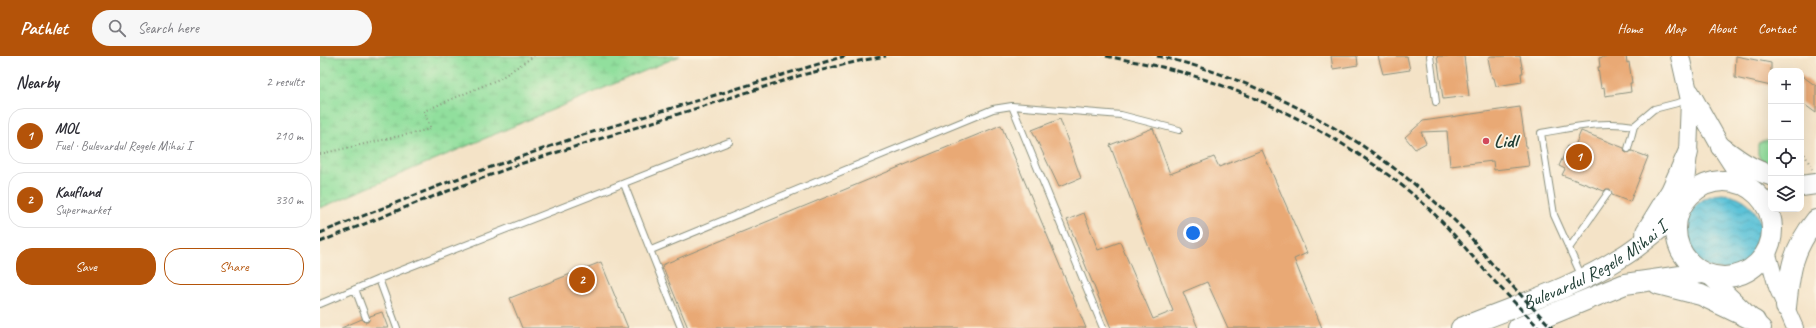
<!DOCTYPE html>
<meta charset="utf-8">
<style>
:root{--surface:#fff;--page:#f7f7f7;--text:#2b2b33;--muted:#7c7c81;--line:#e1e1e2;--accent:#b45309}
body{margin:0;font-family:Caveat,sans-serif;background:var(--page);color:var(--text)}
.controls{position:absolute;right:12px;top:12px;display:grid;overflow:hidden;border-radius:8px;box-shadow:0 4px 16px #0002}
.controls button{width:36px;height:36px;display:grid;place-items:center;padding:0;border:0;border-bottom:1px solid var(--line);background:var(--surface);color:var(--text);font:20px sans-serif}
.you{position:absolute;left:873px;top:177px;width:14px;height:14px;margin:-10px;border:3px solid #fff;border-radius:50%;background:#1a73e8;box-shadow:0 0 0 6px #1a73e833}
.badge{display:grid;place-items:center;width:26px;height:26px;border-radius:50%;background:var(--accent);color:#fff;font-size:13px;font-weight:700}
.pin{position:absolute;translate:-50% -50%;border:2px solid #fff;box-shadow:0 1px 4px #0006}
.list{margin:0;padding:0;list-style:none}
h2{display:flex;justify-content:space-between;align-items:center;height:52px;margin:0;padding:0 16px;font-size:17px}
h2 small{font-size:13px;font-weight:400;color:var(--muted)}
.list li{display:grid;grid-template-columns:26px 1fr auto;gap:12px;align-items:center;box-sizing:border-box;height:56px;margin:0 8px 8px;padding:0 8px;border:1px solid var(--line);border-radius:16px}
.list b{display:block;font-size:15px;white-space:nowrap}
.list p{margin:0;font-size:13px;white-space:nowrap;color:var(--muted)}
.list em{font-size:13px;font-style:normal;color:var(--muted)}
.actions{display:flex;gap:8px;padding:12px 16px}
.actions a{flex:1;padding:9px 0;border:1px solid var(--accent);border-radius:16px;text-align:center;font-size:14px;color:var(--accent)}
.actions .main{background:var(--accent);color:#fff}
.icon{flex:none;width:22px;height:22px;fill:none;stroke:currentColor;stroke-width:2;stroke-linecap:round;stroke-linejoin:round}
.map{position:relative;flex:none;width:1496px;height:272px;overflow:hidden}
header{display:flex;align-items:center;gap:24px;box-sizing:border-box;height:56px;padding:0 20px;background:var(--accent);color:#fff}
header strong{font-size:19px}
nav{display:flex;gap:22px;margin-inline-start:auto;font-size:14px}
.search{width:280px;height:36px;background:var(--page);display:flex;align-items:center;gap:10px;box-sizing:border-box;padding:0 14px;border-radius:22px;color:var(--muted);font-size:15px}
main{display:flex}
aside{flex:1;background:var(--surface)}
.map>svg:first-child{display:block}
</style>
<header>
<strong>Pathlet</strong>
<div class="search"><svg class="icon" aria-label="search" viewBox="0 0 24 24"><circle cx="10" cy="10" r="6"/><path d="M15 15l6 6"/></svg>Search here</div>
<nav><a>Home</a><a>Map</a><a>About</a><a>Contact</a></nav>
</header>
<main>
<aside>
<h2>Nearby<small>2 results</small></h2>
<ul class="list">
<li><span class="badge">1</span><div><b>MOL</b><p>Fuel · Bulevardul Regele Mihai I</p></div><em>210 m</em></li>
<li><span class="badge">2</span><div><b>Kaufland</b><p>Supermarket</p></div><em>330 m</em></li>
</ul>
<div class="actions"><a class="main">Save</a><a>Share</a></div>
</aside>
<div class="map">
<svg width="1496" height="272" viewBox="0 0 1496 272">
<defs>
<pattern id="grass-tufts" width="24" height="20" patternUnits="userSpaceOnUse"><rect width="24" height="20" fill="#91df9d"/><path d="M3 7l-1-3M5 7V3M7 7l1-3M15 17l-1-3M17 17v-4M19 17l1-3" fill="none" stroke="#7dc088"/></pattern>
<pattern id="wetland-marsh" width="20" height="14" patternUnits="userSpaceOnUse"><rect width="20" height="14" fill="#91df9d"/><path d="M1 5h8M5 5V1M11 12h8M15 12V8" fill="none" stroke="#7dc088"/></pattern>
<pattern id="water-waves" width="16" height="10" patternUnits="userSpaceOnUse"><rect width="16" height="10" fill="#5bc2d8"/><path d="M0 5q4-4 8 0t8 0" fill="none" stroke="#4b9fb0"/></pattern>
</defs>
<rect width="100%" height="100%" fill="#fcf5e5"/>
<filter id="ink" filterUnits="userSpaceOnUse"><feTurbulence type="fractalNoise" baseFrequency=".025" numOctaves="2"/><feDisplacementMap in="SourceGraphic" scale="8" xChannelSelector="R" yChannelSelector="G"/><feConvolveMatrix kernelMatrix="1 2 1 2 8 2 1 2 1" color-interpolation-filters="sRGB"/></filter>
<filter id="wash" filterUnits="userSpaceOnUse"><feTurbulence type="fractalNoise" baseFrequency=".012" numOctaves="4" result="noise"/><feDisplacementMap in="SourceGraphic" scale="16" xChannelSelector="R" yChannelSelector="G"/><feGaussianBlur stdDeviation="0.9" result="paint"/><feColorMatrix in="noise" values="0 0 0 0 0 0 0 0 0 0 0 0 0 0 0 0 0 1.4 0 .05"/><feComposite in="paint" operator="in"/></filter>
<g filter="url(#wash)">
<rect width="100%" height="100%" fill="#f4e3c7"/>
<path fill="url(#grass-tufts)" stroke="#588e68" d="M 1446,84 L 1451,84 L 1451,109 L 1442,107 L 1438,98 L 1438,88 Z"/>
<path fill="url(#wetland-marsh)" stroke="#588e68" d="M 0,0 L 360,0 L 0,152 Z"/>
<path fill="url(#water-waves)" stroke="#3d8086" d="M1365 176a38 38 0 1 1 76 0a38 38 0 1 1-76 0Z"/>
<g id="blocks">
<path fill="#e9a974" d="M 1011,0 L 1037,0 L 1038,9 L 1013,13 Z
M 1058,0 L 1087,0 L 1090,14 L 1063,18 Z
M 1117,0 L 1144,0 L 1149,40 L 1123,43 Z
M 1171,0 L 1200,0 L 1203,17 L 1201,17 L 1202,26 L 1176,30 L 1174,22 L 1172,22 L 1168,2 Z
M 1287,0 L 1306,0 L 1307,7 L 1309,6 L 1312,27 L 1310,27 L 1311,36 L 1285,40 L 1284,31 L 1281,32 L 1278,11 L 1280,11 L 1279,2 Z
M 1416,0 L 1451,7 L 1451,30 L 1415,22 Z
M 1481,19 L 1496,30 L 1496,57 L 1481,46 Z
M 1200,51 L 1209,110 L 1174,114 L 1173,105 L 1130,110 L 1127,75 L 1101,76 L 1106,87 L 1095,93 L 1085,81 L 1103,65 Z
M 740,63 L 761,122 L 739,131 L 712,74 Z
M 681,69 L 766,272 L 368,272 L 342,209 Z
M 833,72 L 850,118 L 894,101 L 899,111 L 942,94 L 987,197 L 974,203 L 1002,272 L 908,272 L 887,226 L 863,236 L 878,272 L 791,272 L 747,164 L 764,157 L 778,194 L 800,186 L 833,263 L 853,255 L 790,89 Z
M 1261,75 L 1304,92 L 1306,97 L 1312,95 L 1328,101 L 1310,146 L 1292,139 L 1290,133 L 1286,133 L 1284,135 L 1242,119 L 1245,113 L 1239,110 L 1248,90 L 1254,92 Z
M 281,206 L 308,272 L 202,272 L 190,242 Z
M 62,256 L 68,272 L 21,272 L 42,263 L 45,266 L 48,266 L 50,260 Z"/>
</g>
</g>
<g filter="url(#ink)">
<use href="#blocks" fill-opacity="0" stroke="#8a907e" stroke-width="1"/>
<g fill="none" stroke-linecap="round" stroke-linejoin="round">
<g stroke="#8a907e" stroke-width="8">
<path id="service" d="M 1110,0 L 1116,46
M 692,50 L 801,59 L 859,74
M 1308,93 L 1314,70 L 1334,53 L 1369,44
M 304,128 L 361,272
M 1250,191 L 1288,137
M 331,194 L 673,53 L 692,50 L 783,272
M 1262,221 L 1234,159 L 1221,77 C 1251,72 1283,64 1314,70
M 59,223 L 409,86
M 35,233 L 46,262
M 0,248 L 59,223 L 77,272"/>
</g>
<g stroke="#8a907e" stroke-width="18">
<path id="tertiary" d="M 1447,195 L 1457,231 L 1475,272
M 1388,219 L 1443,272"/>
</g>
<g stroke="#8a907e" stroke-width="20">
<path id="secondary" d="M 1360,0 L 1370,44 L 1368,97 L 1363,147
M 1370,36 L 1401,91 L 1427,131"/>
</g>
<g stroke="#8a907e" stroke-width="22">
<g id="primary">
<path d="M 1401,91 C 1417,103 1431,114 1451,119"/>
<circle cx="1404" cy="173" r="48"/>
<path d="M 1481,130 L 1496,128"/>
<path d="M 1326,176 L 1351,135 L 1368,97"/>
<path d="M 1338,228 L 1381,239 L 1435,265"/>
<path d="M 1466,251 C 1470,214 1472,194 1496,164"/>
<path id="s1" d="M 1141,272 C 1194,250 1252,233 1300,202 C 1321,190 1339,173 1358,157"/>
<path d="M 1198,272 L 1305,228 L 1382,217"/>
</g>
</g>
<path stroke="#8a907e" stroke-width="2" stroke-dasharray="1 3" stroke-linecap="butt" d="M 1481,91 L 1492,113
M 0,98 L 111,73 L 104,55 L 179,23 L 214,0"/>
<use href="#service" stroke="#fff" stroke-width="6"/>
<use href="#tertiary" stroke="#fff" stroke-width="16"/>
<use href="#secondary" stroke="#fff" stroke-width="18"/>
<use href="#primary" stroke="#fff" stroke-width="20"/>
<path stroke="#1f3d34" stroke-width="3" stroke-dasharray="6 3" stroke-linecap="butt" d="M 786,0 C 805,4 824,7 842,11 C 931,33 1027,82 1097,142 C 1123,164 1144,191 1167,217 C 1184,236 1202,254 1219,272
M 837,0 C 945,23 1062,90 1139,169 C 1152,181 1162,197 1174,210 C 1193,231 1213,252 1232,272
M 0,177 L 131,125 L 263,79 L 525,0
M 0,186 L 96,147 L 200,108 L 482,19 L 539,5 L 566,0"/>
</g>
</g>
<circle fill="#d1495b" stroke="#fcf5e5" stroke-width="1.5" cx="1166" cy="85" r="4"/>
<g text-anchor="middle" dominant-baseline="central" stroke-width="3.5" stroke-linejoin="round" paint-order="stroke">
<g font-size="19" font-weight="bold" fill="#1f3d34" stroke="#fcf5e5" text-anchor="start">
<text x="1174" y="85">Lidl</text>
</g>
<g font-size="19" fill="#1f3d34" stroke="#fcf5e5">
<text stroke="none"><textPath href="#s1" startOffset="148">Bulevardul Regele Mihai I</textPath></text>
</g>
</g>
</svg>
<div class="controls">
<button>+</button>
<button>−</button>
<button><svg class="icon" aria-label="locate" viewBox="0 0 24 24"><circle cx="12" cy="12" r="6"/><path d="M12 2v4M12 18v4M2 12h4M18 12h4"/></svg></button>
<button><svg class="icon" aria-label="layers" viewBox="0 0 24 24"><path d="M12 4l9 5-9 5-9-5zM3 14l9 5 9-5"/></svg></button>
</div>
<div class="you"></div>
<div class="pin badge" style="left:1259px;top:101px">1</div>
<div class="pin badge" style="left:262px;top:224px">2</div>
</div>
</main>
